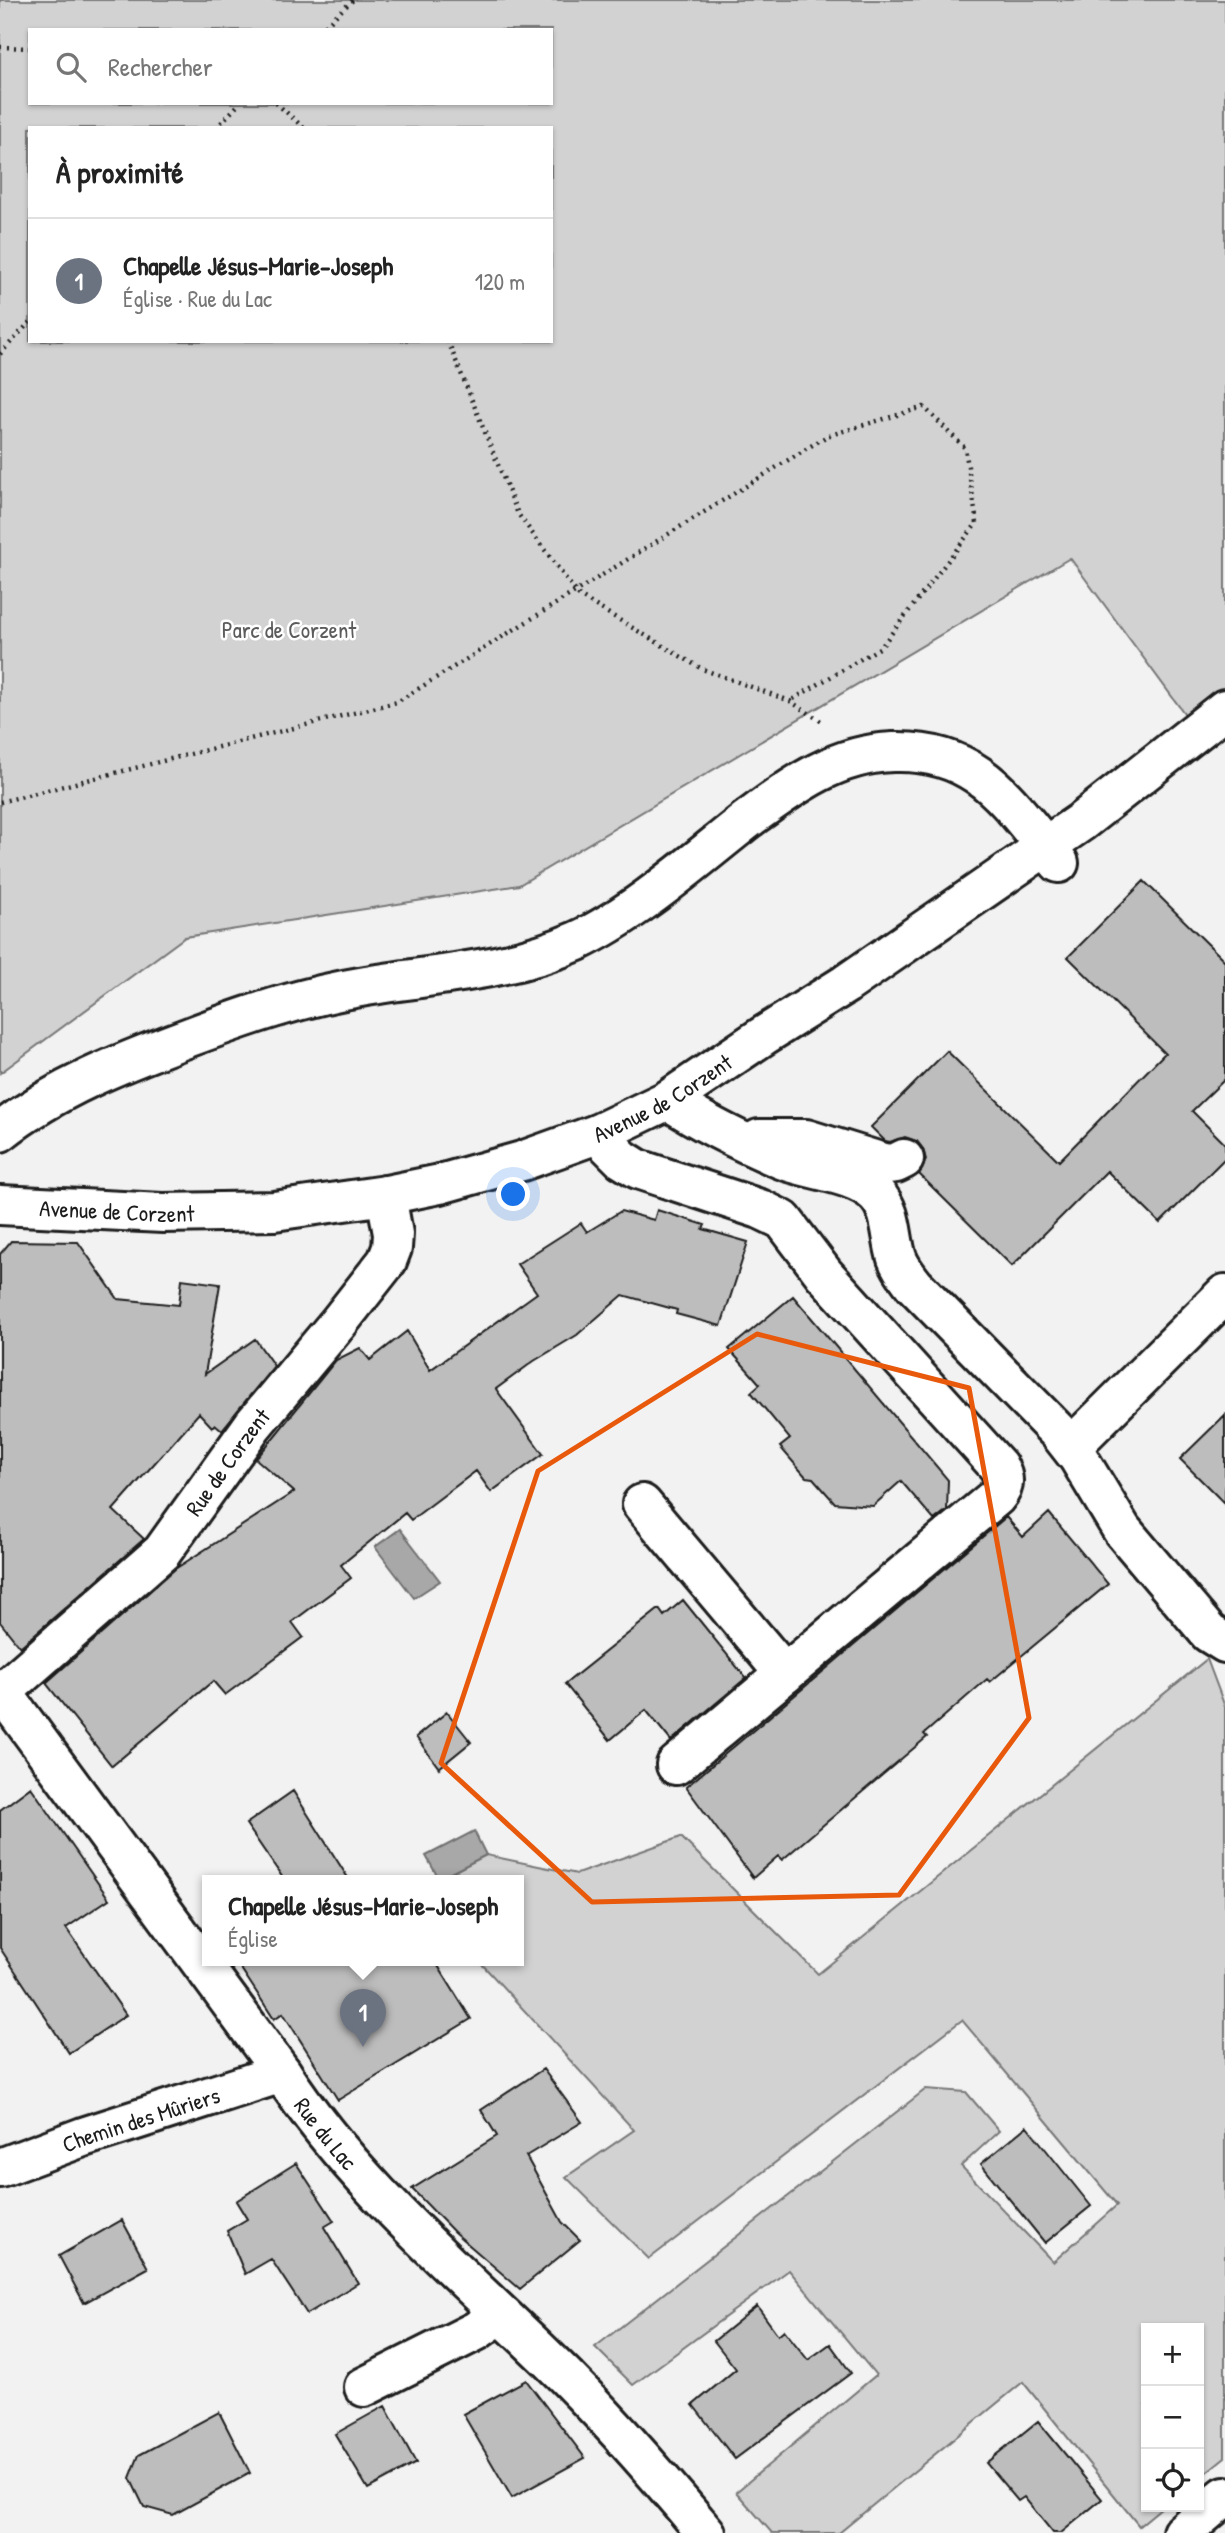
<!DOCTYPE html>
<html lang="fr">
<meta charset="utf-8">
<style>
:root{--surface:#fff;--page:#f6f6f6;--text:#222;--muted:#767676;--line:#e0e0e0;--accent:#d93025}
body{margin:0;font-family:"Patrick Hand",sans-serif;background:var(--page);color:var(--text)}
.controls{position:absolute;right:21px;bottom:21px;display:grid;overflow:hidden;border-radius:0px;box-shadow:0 2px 5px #0004}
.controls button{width:63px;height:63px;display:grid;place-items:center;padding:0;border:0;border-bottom:2px solid var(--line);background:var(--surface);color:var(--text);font:35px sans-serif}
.you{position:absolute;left:514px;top:1195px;width:24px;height:24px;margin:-18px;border:5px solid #fff;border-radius:50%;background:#1a73e8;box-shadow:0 0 0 10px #1a73e833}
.badge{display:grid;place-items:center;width:46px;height:46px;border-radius:50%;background:var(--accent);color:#fff;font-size:23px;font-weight:700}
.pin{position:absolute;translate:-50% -58px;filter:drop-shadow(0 2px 4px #0008)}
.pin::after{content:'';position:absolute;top:37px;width:24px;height:21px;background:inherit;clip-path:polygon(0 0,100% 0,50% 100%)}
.popup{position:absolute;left:202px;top:1875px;width:322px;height:91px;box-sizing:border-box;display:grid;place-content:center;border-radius:0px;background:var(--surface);filter:drop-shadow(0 2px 5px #0005);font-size:23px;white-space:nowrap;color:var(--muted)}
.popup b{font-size:26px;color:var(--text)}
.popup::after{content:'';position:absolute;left:50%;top:100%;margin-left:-14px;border:14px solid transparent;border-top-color:var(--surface)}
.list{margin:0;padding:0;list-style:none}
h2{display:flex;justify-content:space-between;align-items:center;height:91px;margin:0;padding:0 28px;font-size:30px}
h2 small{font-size:23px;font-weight:400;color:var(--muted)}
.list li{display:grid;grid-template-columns:46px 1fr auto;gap:21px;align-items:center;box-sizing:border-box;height:126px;padding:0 28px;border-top:2px solid var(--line)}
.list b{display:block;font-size:26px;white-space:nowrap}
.list p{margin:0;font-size:23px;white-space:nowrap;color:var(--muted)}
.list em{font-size:23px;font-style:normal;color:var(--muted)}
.icon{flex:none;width:38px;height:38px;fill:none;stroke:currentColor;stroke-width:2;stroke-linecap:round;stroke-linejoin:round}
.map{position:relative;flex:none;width:1225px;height:2533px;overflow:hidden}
.search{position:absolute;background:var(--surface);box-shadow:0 2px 5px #0004;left:28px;top:28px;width:525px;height:77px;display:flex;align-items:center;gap:18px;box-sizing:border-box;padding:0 24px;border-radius:0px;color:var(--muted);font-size:26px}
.panel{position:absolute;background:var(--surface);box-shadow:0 2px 5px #0004;left:28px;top:126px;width:525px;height:217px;border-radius:0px}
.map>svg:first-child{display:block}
</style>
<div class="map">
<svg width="1225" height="2533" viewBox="0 0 1225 2533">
<rect width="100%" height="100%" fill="#f2f2f2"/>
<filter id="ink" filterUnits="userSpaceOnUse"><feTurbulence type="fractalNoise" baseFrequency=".0143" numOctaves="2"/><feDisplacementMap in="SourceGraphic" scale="14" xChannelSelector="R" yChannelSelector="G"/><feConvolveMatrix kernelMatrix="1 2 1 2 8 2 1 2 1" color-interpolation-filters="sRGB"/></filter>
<g filter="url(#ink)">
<path fill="#d2d2d2" stroke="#777" stroke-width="2" fill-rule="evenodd" d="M 0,0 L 1225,0 L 1225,690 L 1187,717 L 1070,558 L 519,885 L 185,937 L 0,1073 ZM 30,30 L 551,30 L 551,103 L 30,103 ZM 30,128 L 551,128 L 551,341 L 30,341 Z
M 1207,1659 L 1225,1707 L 1225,2457 L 1199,2478 L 1199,2328 L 1146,2328 L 1146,2507 L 1162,2507 L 1139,2526 L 1023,2382 L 839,2533 L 772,2533 L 736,2492 L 876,2375 L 789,2270 L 633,2385 L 595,2347 L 926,2089 L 966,2092 L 999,2131 L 961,2166 L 1053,2262 L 1117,2205 L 962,2020 L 649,2259 L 566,2177 L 634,2130 L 479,1961 L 519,1961 L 519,1881 L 439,1879 L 486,1855 L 577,1874 L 681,1837 L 818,1974 Z"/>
<path fill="#a8a8a8" stroke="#707070" stroke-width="2" d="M 400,1529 L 440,1581 L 414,1598 L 375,1547 Z
M 474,1831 L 486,1855 L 439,1879 L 426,1856 Z"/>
<path fill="#bdbdbd" stroke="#1c1c1c" stroke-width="2" d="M 1144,881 L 1225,961 L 1225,1079 L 1192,1111 L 1225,1144 L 1225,1158 L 1160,1223 L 1107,1171 L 1012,1266 L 919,1174 L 926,1160 L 923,1149 L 917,1141 L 905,1137 L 890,1142 L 885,1141 L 871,1127 L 947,1051 L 1059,1161 L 1165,1053 L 1068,957 Z
M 657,1210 L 705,1225 L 703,1229 L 748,1242 L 721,1326 L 676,1314 L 677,1310 L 623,1295 L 577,1335 L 534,1361 L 496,1389 L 543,1454 L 491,1492 L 476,1471 L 411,1520 L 405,1513 L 341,1565 L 351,1578 L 292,1622 L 303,1637 L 225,1695 L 213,1681 L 112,1766 L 46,1683 L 175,1569 L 294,1492 L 256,1459 L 336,1360 L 360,1348 L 370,1360 L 407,1331 L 430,1370 L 537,1293 L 517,1264 L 581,1223 L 587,1232 L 621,1211 L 654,1220 Z
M 11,1241 L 78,1242 L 118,1299 L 179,1305 L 182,1279 L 220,1284 L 205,1374 L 255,1339 L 274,1366 L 222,1430 L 215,1424 L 212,1427 L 199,1413 L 113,1510 L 144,1539 L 20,1647 L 0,1622 L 0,1254 Z
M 793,1296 L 948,1480 L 947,1510 L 934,1520 L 901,1481 L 873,1506 L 835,1503 L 813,1478 L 806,1477 L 780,1447 L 790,1439 L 751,1392 L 760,1384 L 729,1349 Z
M 1225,1415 L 1225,1504 L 1180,1459 Z
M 1049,1513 L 1108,1584 L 990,1682 L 987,1679 L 924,1734 L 927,1737 L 782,1860 L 778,1856 L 753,1878 L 686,1787 L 1006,1517 L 1023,1537 Z
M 683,1600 L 746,1678 L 671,1741 L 646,1710 L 610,1740 L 565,1684 L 659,1609 L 664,1616 Z
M 447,1712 L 471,1742 L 439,1768 L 416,1737 Z
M 31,1787 L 109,1899 L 66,1928 L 126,2015 L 69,2053 L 0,1948 L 0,1810 Z
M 293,1791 L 350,1881 L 285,1881 L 246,1824 Z
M 236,1961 L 435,1961 L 471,2019 L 338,2100 L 283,2013 L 274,2019 Z
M 543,2069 L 582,2122 L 526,2156 L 562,2222 L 580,2240 L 520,2289 L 454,2232 L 412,2189 L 497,2136 L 481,2110 Z
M 1027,2126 L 1091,2206 L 1045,2243 L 981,2164 Z
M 296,2163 L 334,2221 L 324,2227 L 358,2283 L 307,2314 L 271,2259 L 245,2274 L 227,2231 L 247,2219 L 236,2201 Z
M 122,2220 L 148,2268 L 84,2303 L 59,2256 Z
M 757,2306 L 778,2335 L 784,2330 L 808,2360 L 830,2344 L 851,2373 L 735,2459 L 693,2405 L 736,2369 L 714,2341 Z
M 526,2380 L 585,2458 L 512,2498 L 463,2414 Z
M 385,2406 L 416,2463 L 368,2489 L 335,2434 Z
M 219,2412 L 250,2473 L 173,2515 L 144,2507 L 130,2478 L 139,2455 Z
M 1038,2421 L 1102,2499 L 1061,2533 L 1053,2533 L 1024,2497 L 1018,2501 L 986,2463 Z"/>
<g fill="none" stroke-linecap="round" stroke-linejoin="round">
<g stroke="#1c1c1c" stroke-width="44">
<g id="minor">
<path d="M 668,1100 C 704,1124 741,1142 781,1159 C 809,1170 855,1173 876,1194 C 893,1212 890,1236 897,1258 C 901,1269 908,1277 914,1285 L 1060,1434 L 1078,1457 L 1122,1530 L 1209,1633 L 1225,1643"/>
<path d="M 0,1132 C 56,1088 120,1063 187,1038 C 246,1016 303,996 366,986 C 437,974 509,971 577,941 C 635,914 697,859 748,819 C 793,786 835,754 893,752 C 981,749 1009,805 1059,863"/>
<path d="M 597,1134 L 622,1159 L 638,1169 L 760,1209 L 783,1220 L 824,1274 L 998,1466 C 1005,1478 1005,1487 996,1497 L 676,1765"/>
<path d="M 759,1139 L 806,1139 L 887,1164 L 896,1163 L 904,1159"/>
<path id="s1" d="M 0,1205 L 163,1213 L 274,1211 L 386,1195 L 440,1184 L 522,1161 L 597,1134 L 668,1100 L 763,1036 L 846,984 L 1081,822 L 1225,709"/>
<path d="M 1071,1447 L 1225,1294"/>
<path d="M 642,1504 L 785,1674"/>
<path id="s2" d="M 0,1689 L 282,2073 C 354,2184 456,2269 549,2360 C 605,2414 656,2473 706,2533"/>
<path id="s3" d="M 2,1692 L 162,1552 L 253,1425 L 339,1322 L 387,1261 L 392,1248 L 393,1234 L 386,1195"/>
<path id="s4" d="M 0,2168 L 83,2137 L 282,2073"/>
<path d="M 364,2387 L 476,2331 L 500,2314"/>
<path d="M 1182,2533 L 1225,2496"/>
</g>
</g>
<path stroke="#1c1c1c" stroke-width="4.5" stroke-dasharray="2 5" stroke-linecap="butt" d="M 320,30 L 353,0
M 0,47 L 30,48
M 276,103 L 304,128
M 216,128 L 240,103
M 448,341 L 518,514 L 579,596 L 702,669 L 790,701 L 821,721
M 0,354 L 30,322
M 0,802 L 397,702 L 827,436 L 924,407 L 965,448 L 977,523 L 881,647 L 790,701"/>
<use href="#minor" stroke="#fff" stroke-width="38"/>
</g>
</g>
<path fill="none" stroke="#e8590c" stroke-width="5" stroke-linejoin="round" d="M 757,1334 L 969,1388 L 1029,1718 L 899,1895 L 592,1902 L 441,1763 L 538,1471 Z"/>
<g text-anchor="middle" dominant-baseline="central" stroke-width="5" stroke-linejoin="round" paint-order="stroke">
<g font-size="23" fill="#5c5c5c" stroke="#fff">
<text x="289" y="629">Parc de Corzent</text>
</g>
<g font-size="23" fill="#1c1c1c" stroke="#fff">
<text stroke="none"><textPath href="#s1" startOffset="682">Avenue de Corzent</textPath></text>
<text stroke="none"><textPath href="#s1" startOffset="117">Avenue de Corzent</textPath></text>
<text stroke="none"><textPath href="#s3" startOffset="324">Rue de Corzent</textPath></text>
<text stroke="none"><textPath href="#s4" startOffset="149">Chemin des Mûriers</textPath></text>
<text stroke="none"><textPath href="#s2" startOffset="551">Rue du Lac</textPath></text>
</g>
</g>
</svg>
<div class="controls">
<button>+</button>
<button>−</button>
<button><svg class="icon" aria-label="locate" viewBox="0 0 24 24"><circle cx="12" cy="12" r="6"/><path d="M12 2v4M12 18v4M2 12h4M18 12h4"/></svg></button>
</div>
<div class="you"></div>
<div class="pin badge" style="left:363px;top:2047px;background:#6b7280">1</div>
<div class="popup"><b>Chapelle Jésus-Marie-Joseph</b>Église</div>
<div class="search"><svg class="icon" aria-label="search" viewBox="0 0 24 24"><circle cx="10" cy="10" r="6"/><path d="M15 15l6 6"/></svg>Rechercher</div>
<section class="panel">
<h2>À proximité<small></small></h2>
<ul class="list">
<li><span class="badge" style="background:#6b7280">1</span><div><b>Chapelle Jésus-Marie-Joseph</b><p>Église · Rue du Lac</p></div><em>120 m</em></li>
</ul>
</section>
</div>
